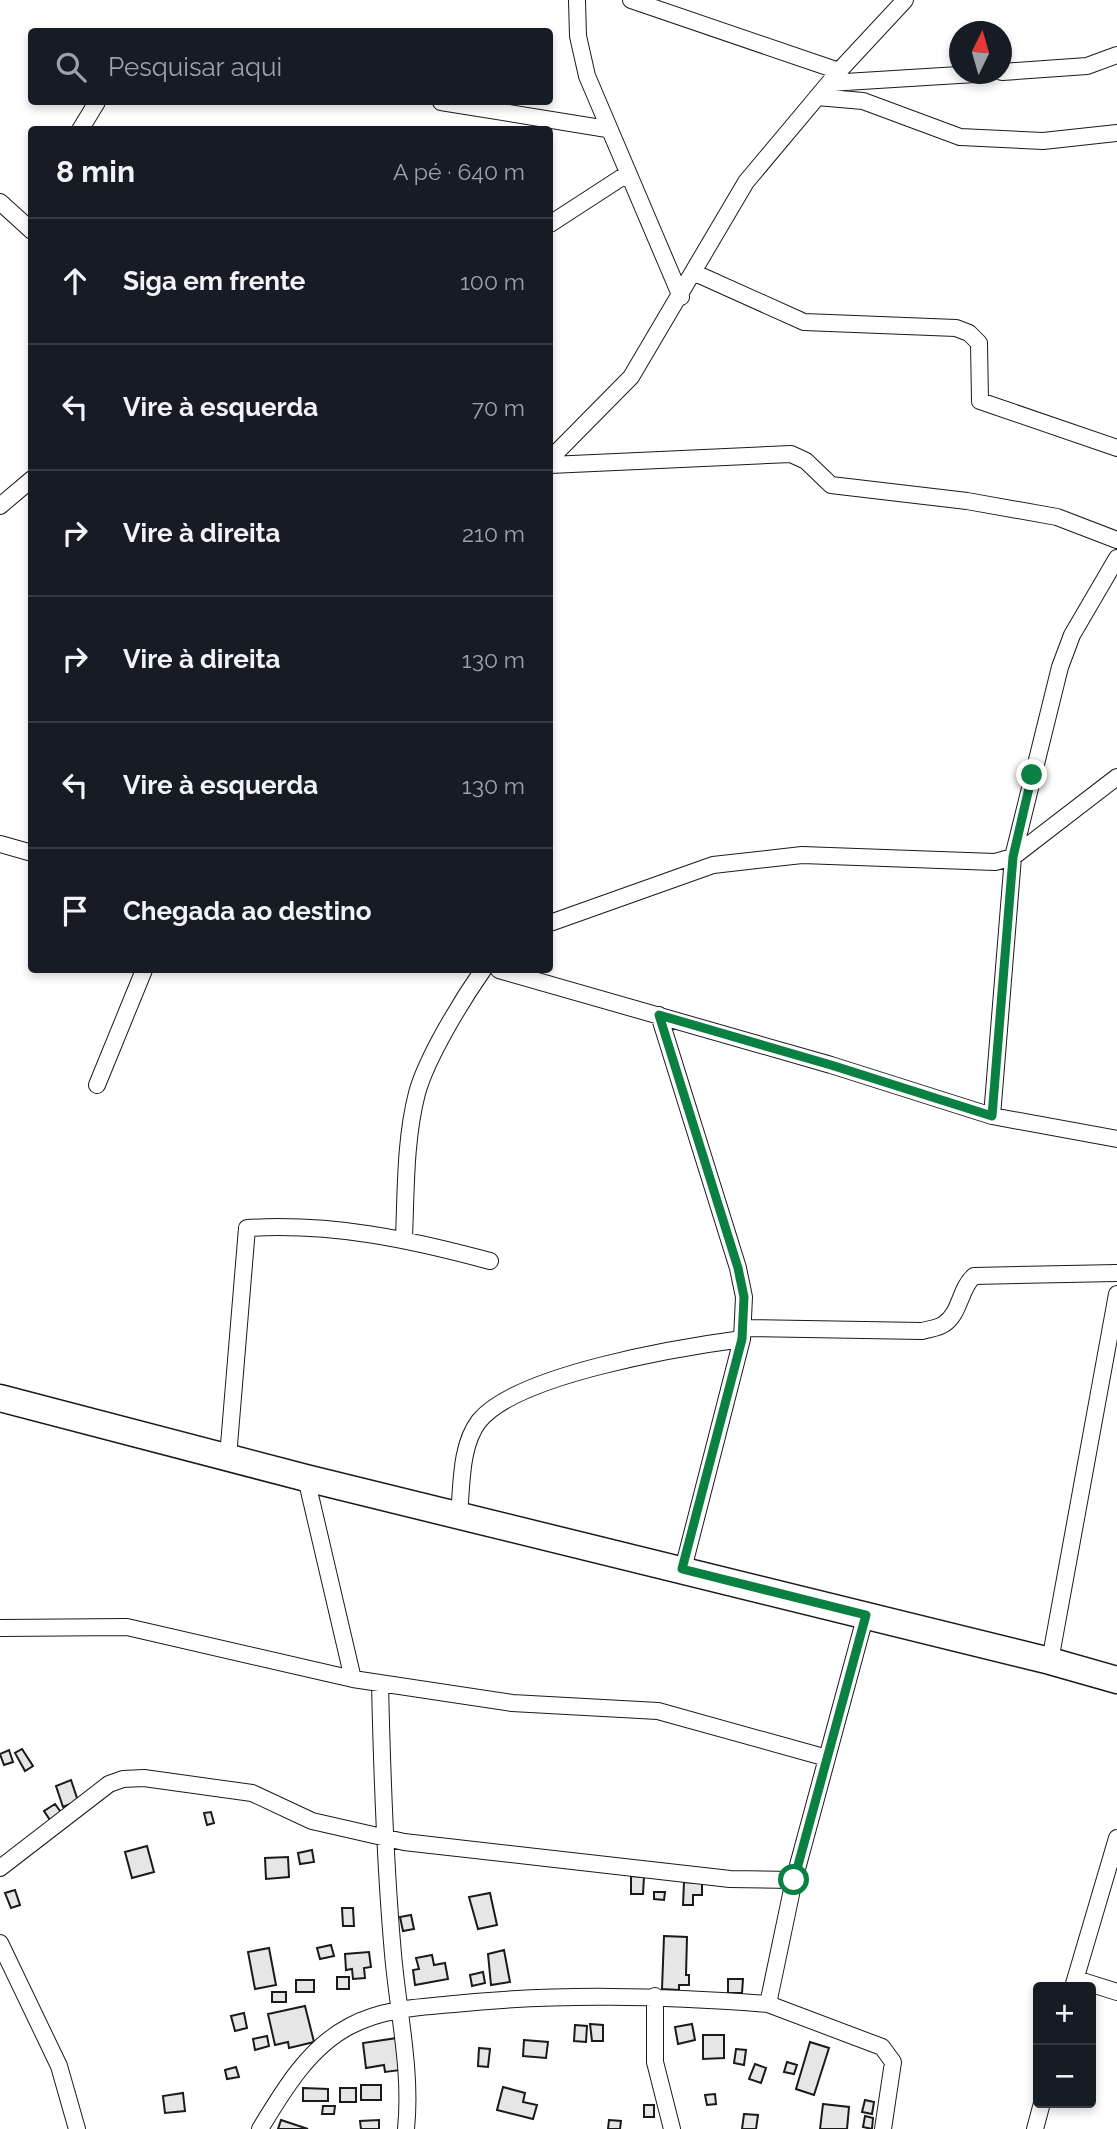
<!DOCTYPE html>
<html lang="pt">
<meta charset="utf-8">
<style>
:root{--surface:#171b24;--page:#20242c;--text:#f1f3f6;--muted:#9ea1a6;--line:#363941}
body{margin:0;font-family:Raleway,sans-serif;background:var(--page);color:var(--text)}
.controls{position:absolute;right:21px;bottom:21px;display:grid;overflow:hidden;border-radius:7px;box-shadow:0 4px 10px #0003}
.controls button{width:63px;height:63px;display:grid;place-items:center;padding:0;border:0;border-bottom:2px solid var(--line);background:var(--surface);color:var(--text);font:35px sans-serif}
.compass{position:absolute;left:949px;top:21px;width:63px;height:63px;border-radius:50%;background:var(--surface);box-shadow:0 4px 10px #0003;rotate:5deg}
.stop{position:absolute;width:21px;height:21px;margin:-16px;border:5px solid #0b8043;border-radius:50%;background:#fff}
.stop.end{background:#0b8043;border-color:#fff;box-shadow:0 2px 7px #0008}
.list{margin:0;padding:0;list-style:none}
h2{display:flex;justify-content:space-between;align-items:center;height:91px;margin:0;padding:0 28px;font-size:30px}
h2 small{font-size:23px;font-weight:400;color:var(--muted)}
.list li{display:grid;grid-template-columns:46px 1fr auto;gap:21px;align-items:center;box-sizing:border-box;height:126px;padding:0 28px;border-top:2px solid var(--line)}
.list b{display:block;font-size:26px;white-space:nowrap}
.list em{font-size:23px;font-style:normal;color:var(--muted)}
.icon{flex:none;width:38px;height:38px;fill:none;stroke:currentColor;stroke-width:2;stroke-linecap:round;stroke-linejoin:round}
.map{position:relative;flex:none;width:1117px;height:2129px;overflow:hidden}
.search{position:absolute;background:var(--surface);box-shadow:0 4px 10px #0003;left:28px;top:28px;width:525px;height:77px;display:flex;align-items:center;gap:18px;box-sizing:border-box;padding:0 24px;border-radius:7px;color:var(--muted);font-size:26px}
.panel{position:absolute;background:var(--surface);box-shadow:0 4px 10px #0003;left:28px;top:126px;width:525px;height:847px;border-radius:7px}
.map>svg:first-child{display:block}
</style>
<div class="map">
<svg width="1117" height="2129" viewBox="0 0 1117 2129">
<rect width="100%" height="100%" fill="#fff"/>
<path fill="#e6e6e6" stroke="#1a1a1a" stroke-width="2" d="M 22,1749 L 33,1766 L 25,1771 L 15,1753 Z
M 9,1750 L 13,1762 L 4,1765 L 0,1754 Z
M 71,1780 L 78,1801 L 63,1807 L 56,1786 Z
M 55,1804 L 63,1815 L 52,1823 L 44,1811 Z
M 211,1812 L 214,1823 L 207,1825 L 204,1813 Z
M 147,1846 L 154,1872 L 132,1878 L 125,1852 Z
M 312,1850 L 314,1862 L 300,1864 L 298,1853 Z
M 288,1857 L 289,1877 L 266,1879 L 265,1858 Z
M 631,1876 L 644,1877 L 643,1894 L 631,1894 Z
M 684,1882 L 702,1883 L 702,1895 L 693,1895 L 693,1905 L 683,1905 Z
M 15,1890 L 20,1905 L 11,1908 L 5,1893 Z
M 654,1892 L 665,1892 L 664,1900 L 654,1899 Z
M 490,1893 L 497,1925 L 478,1929 L 469,1897 Z
M 342,1908 L 353,1908 L 354,1926 L 343,1926 Z
M 411,1915 L 414,1929 L 403,1931 L 400,1917 Z
M 664,1936 L 687,1937 L 686,1975 L 689,1975 L 689,1985 L 679,1985 L 679,1990 L 662,1989 Z
M 331,1945 L 334,1956 L 320,1959 L 317,1948 Z
M 269,1948 L 276,1985 L 255,1989 L 248,1952 Z
M 504,1950 L 510,1982 L 491,1985 L 488,1954 Z
M 369,1952 L 371,1967 L 364,1968 L 365,1978 L 353,1979 L 352,1969 L 346,1970 L 345,1954 Z
M 432,1955 L 434,1965 L 445,1963 L 448,1979 L 415,1985 L 413,1970 L 419,1969 L 416,1958 Z
M 483,1972 L 485,1983 L 472,1986 L 470,1975 Z
M 337,1977 L 349,1977 L 349,1989 L 337,1989 Z
M 728,1979 L 743,1979 L 742,1993 L 728,1993 Z
M 296,1980 L 314,1980 L 314,1992 L 296,1992 Z
M 272,1992 L 286,1992 L 286,2002 L 272,2002 Z
M 305,2006 L 314,2042 L 289,2048 L 288,2042 L 275,2045 L 268,2014 Z
M 244,2013 L 247,2028 L 235,2031 L 231,2016 Z
M 590,2024 L 603,2025 L 603,2041 L 592,2041 Z
M 692,2024 L 695,2040 L 678,2044 L 675,2027 Z
M 575,2025 L 587,2026 L 586,2042 L 574,2041 Z
M 703,2035 L 724,2035 L 724,2058 L 703,2059 Z
M 267,2036 L 269,2046 L 255,2050 L 253,2039 Z
M 397,2038 L 401,2070 L 385,2072 L 384,2065 L 366,2068 L 363,2043 Z
M 524,2040 L 548,2042 L 546,2058 L 523,2056 Z
M 810,2042 L 829,2048 L 814,2095 L 796,2089 Z
M 479,2048 L 490,2049 L 488,2067 L 478,2066 Z
M 736,2049 L 746,2050 L 744,2065 L 734,2063 Z
M 787,2062 L 797,2065 L 794,2074 L 784,2072 Z
M 755,2064 L 766,2068 L 761,2083 L 749,2079 Z
M 236,2067 L 239,2077 L 227,2079 L 225,2070 Z
M 361,2085 L 381,2085 L 381,2100 L 361,2100 Z
M 503,2087 L 525,2093 L 523,2102 L 537,2105 L 533,2119 L 497,2110 Z
M 303,2088 L 328,2089 L 328,2101 L 303,2101 Z
M 340,2088 L 356,2088 L 356,2102 L 340,2102 Z
M 183,2093 L 185,2111 L 165,2113 L 163,2096 Z
M 715,2094 L 716,2104 L 707,2105 L 705,2095 Z
M 865,2100 L 874,2102 L 872,2114 L 862,2112 Z
M 823,2104 L 849,2107 L 847,2129 L 820,2129 Z
M 644,2105 L 654,2105 L 654,2117 L 644,2117 Z
M 323,2106 L 335,2106 L 334,2114 L 322,2114 Z
M 744,2114 L 758,2115 L 756,2129 L 742,2129 Z
M 865,2116 L 873,2118 L 872,2129 L 863,2127 Z
M 281,2120 L 308,2129 L 278,2129 Z
M 379,2120 L 379,2129 L 361,2129 L 360,2121 Z
M 609,2120 L 621,2121 L 620,2129 L 608,2129 Z"/>
<g fill="none" stroke-linecap="round" stroke-linejoin="round">
<g stroke="#1a1a1a" stroke-width="18">
<path id="minor" d="M 577,0 L 578,36 L 587,76 L 681,297
M 631,0 L 839,71
M 1002,72 L 1087,66 L 1117,55
M 829,83 L 975,74
M 817,97 L 863,101 L 960,137 L 1043,141 L 1117,133
M 441,102 L 607,129
M 80,130 L 97,102
M 0,202 L 32,231
M 550,224 L 627,174
M 695,273 L 804,322 L 956,328 L 969,333 L 979,343 L 980,401 L 1117,448
M 550,459 L 631,377 L 746,182 L 839,71 L 905,0
M 550,465 L 791,454 L 806,461 L 831,485 L 967,501 L 1057,517 L 1117,540
M 0,506 L 32,479
M 0,844 L 32,853
M 550,923 L 713,865 L 802,855 L 995,862 L 1013,857 L 1117,777
M 499,970 L 831,1065 L 992,1116 L 1117,1139
M 659,1015 L 738,1268 L 744,1297 L 742,1339 L 683,1569
M 97,1085 L 144,970
M 992,1116 L 1013,857 L 1060,667 L 1072,635 L 1117,558
M 404,1238 C 406,1189 405,1140 417,1093 C 427,1057 462,1000 483,970
M 744,1328 L 922,1331 C 929,1329 939,1328 944,1324 C 960,1314 960,1288 974,1276 L 1117,1273
M 228,1457 L 247,1228 C 333,1223 408,1239 490,1261
M 306,1478 L 353,1679
M 459,1514 C 462,1485 460,1446 479,1421 C 517,1374 682,1347 742,1339
M 866,1614 L 794,1880 L 768,2004 L 882,2047 L 893,2062 L 883,2129
M 0,1628 L 127,1627 L 353,1679 L 512,1703 L 658,1711 L 827,1758
M 1050,1661 L 1117,1294
M 380,1683 C 382,1774 385,1864 393,1954 C 398,2012 412,2071 406,2129
M 0,1868 L 109,1784 L 123,1779 L 144,1778 L 252,1793 L 312,1821 L 404,1842 L 730,1879 L 794,1880
M 0,1943 L 59,2066 L 77,2129
M 1076,1979 L 1117,1992
M 1073,1987 L 1117,1838
M 655,1996 L 655,2062 L 672,2129
M 260,2129 C 283,2091 309,2047 350,2026 C 382,2009 419,2007 454,2004 C 559,1993 663,1996 768,2004
M 1035,2129 L 1042,2103"/>
</g>
<g stroke="#1a1a1a" stroke-width="29">
<path id="primary" d="M 0,1398 L 306,1478 L 1050,1661 L 1117,1680"/>
</g>
<use href="#minor" stroke="#fff" stroke-width="16"/>
<use href="#primary" stroke="#fff" stroke-width="26"/>
</g>
<g fill="none" stroke-linecap="round" stroke-linejoin="round">
<path stroke="#0b8043" stroke-width="9" d="M 794,1880 L 866,1615 L 682,1569 L 742,1339 L 744,1297 L 738,1268 L 659,1015 L 831,1065 L 992,1116 L 1013,857 L 1032,775"/>
</g>
</svg>
<div class="controls">
<button>+</button>
<button>−</button>
</div>
<svg class="compass" viewBox="-18 -18 36 36"><path d="M0-13l5 13h-10z" fill="#e53935"/><path d="M0 13l5-13h-10z" fill="#9ea1a6"/></svg>
<div class="stop" style="left:794px;top:1880px"></div>
<div class="stop end" style="left:1032px;top:775px"></div>
<div class="search"><svg class="icon" aria-label="search" viewBox="0 0 24 24"><circle cx="10" cy="10" r="6"/><path d="M15 15l6 6"/></svg>Pesquisar aqui</div>
<section class="panel">
<h2>8 min<small>A pé · 640 m</small></h2>
<ul class="list">
<li><svg class="icon" aria-label="ahead" viewBox="0 0 24 24"><path d="M12 20V5M6 11l6-6 6 6"/></svg><div><b>Siga em frente</b></div><em>100 m</em></li>
<li><svg class="icon" aria-label="left" viewBox="0 0 24 24"><path d="M17 20v-9H6M10 6l-5 5 5 5"/></svg><div><b>Vire à esquerda</b></div><em>70 m</em></li>
<li><svg class="icon" aria-label="right" viewBox="0 0 24 24"><path d="M7 20v-9h11M14 6l5 5-5 5"/></svg><div><b>Vire à direita</b></div><em>210 m</em></li>
<li><svg class="icon" aria-label="right" viewBox="0 0 24 24"><path d="M7 20v-9h11M14 6l5 5-5 5"/></svg><div><b>Vire à direita</b></div><em>130 m</em></li>
<li><svg class="icon" aria-label="left" viewBox="0 0 24 24"><path d="M17 20v-9H6M10 6l-5 5 5 5"/></svg><div><b>Vire à esquerda</b></div><em>130 m</em></li>
<li><svg class="icon" aria-label="arrive" viewBox="0 0 24 24"><path d="M6 21V4h12l-3 4 3 4H6"/></svg><div><b>Chegada ao destino</b></div></li>
</ul>
</section>
</div>
